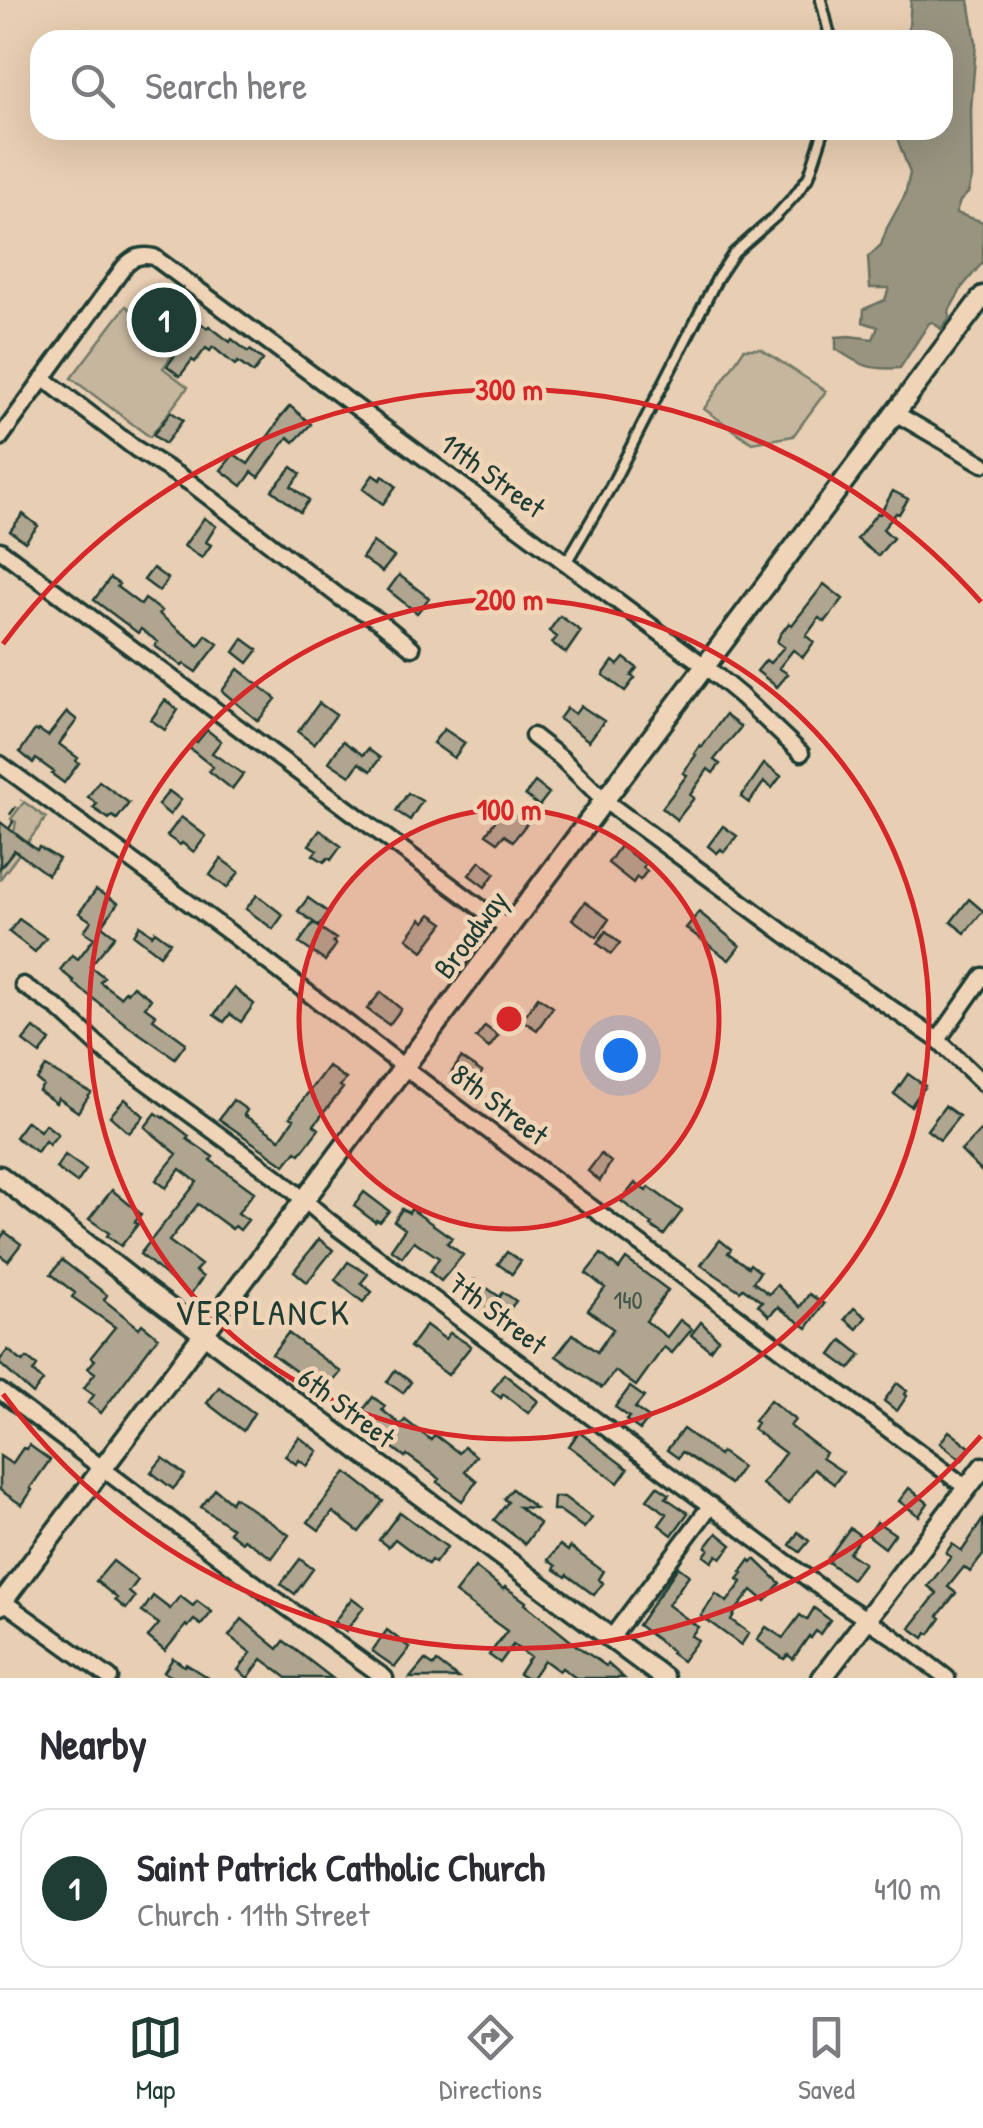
<!DOCTYPE html>
<meta charset="utf-8">
<style>
:root{--surface:#fff;--page:#f2f2f3;--text:#2b2b33;--muted:#7c7c81;--line:#e1e1e2;--accent:#1f3d34}
body{margin:0;font-family:"Patrick Hand",sans-serif;background:var(--page);color:var(--text)}
.you{position:absolute;left:620px;top:1055px;width:35px;height:35px;margin:-25px;border:8px solid #fff;border-radius:50%;background:#1a73e8;box-shadow:0 0 0 15px #1a73e833}
.badge{display:grid;place-items:center;width:65px;height:65px;border-radius:50%;background:var(--accent);color:#fff;font-size:32px;font-weight:700}
.pin{position:absolute;translate:-50% -50%;border:5px solid #fff;box-shadow:0 2px 10px #0006}
.list{margin:0;padding:0;list-style:none}
h2{display:flex;justify-content:space-between;align-items:center;height:130px;margin:0;padding:0 40px;font-size:42px}
h2 small{font-size:32px;font-weight:400;color:var(--muted)}
.list li{display:grid;grid-template-columns:65px 1fr auto;gap:30px;align-items:center;box-sizing:border-box;height:160px;margin:0 20px 20px;padding:0 20px;border:2px solid var(--line);border-radius:30px}
.list b{display:block;font-size:38px;white-space:nowrap}
.list p{margin:0;font-size:32px;white-space:nowrap;color:var(--muted)}
.list em{font-size:32px;font-style:normal;color:var(--muted)}
.icon{flex:none;width:55px;height:55px;fill:none;stroke:currentColor;stroke-width:2;stroke-linecap:round;stroke-linejoin:round}
.map{position:relative;flex:none;width:983px;height:1678px;overflow:hidden}
.search{position:absolute;background:var(--surface);box-shadow:0 10px 40px #0002;left:30px;right:30px;top:30px;height:110px;display:flex;align-items:center;gap:25px;box-sizing:border-box;padding:0 35px;border-radius:30px;color:var(--muted);font-size:38px}
.sheet{height:310px;background:var(--surface)}
nav{display:flex;justify-content:space-around;align-items:center;box-sizing:border-box;height:140px;border-top:2px solid var(--line);background:var(--surface);font-size:28px;color:var(--muted)}
nav a{display:grid;justify-items:center;gap:5px}
nav .on{color:var(--accent)}
.map>svg:first-child{display:block}
</style>
<div class="map">
<svg width="983" height="1678" viewBox="0 0 983 1678">
<rect width="100%" height="100%" fill="#e8ceb2"/>
<filter id="ink" filterUnits="userSpaceOnUse"><feTurbulence type="fractalNoise" baseFrequency=".01" numOctaves="2"/><feDisplacementMap in="SourceGraphic" scale="20" xChannelSelector="R" yChannelSelector="G"/><feConvolveMatrix kernelMatrix="1 2 1 2 8 2 1 2 1" color-interpolation-filters="sRGB"/></filter>
<g filter="url(#ink)">
<path fill="#c6b69d" stroke="#727a68" stroke-width="2.5" d="M 126,306 L 137,315 L 133,322 L 174,353 L 163,368 L 188,387 L 150,437 L 71,378 Z
M 744,349 L 761,349 L 826,391 L 793,436 L 752,443 L 704,409 Z
M 24,802 L 46,818 L 0,879 L 0,868 L 22,839 L 14,832 L 16,822 L 11,819 Z"/>
<path fill="#989480" stroke="#687162" stroke-width="2.5" d="M 911,0 L 969,0 L 976,43 L 971,109 L 972,178 L 968,193 L 960,201 L 956,213 L 983,222 L 983,262 L 963,286 L 949,311 L 950,317 L 941,329 L 933,322 L 929,323 L 900,368 C 870,370 861,366 836,349 L 836,337 L 849,336 L 873,339 L 878,327 L 863,322 L 864,309 L 885,300 L 889,288 L 870,288 L 868,257 L 881,245 L 887,228 L 905,195 L 910,173 L 894,130 L 943,130 L 943,40 L 904,40 L 909,26 Z"/>
<path fill="#b0a58f" stroke="#1f3d34" stroke-width="2.5" d="M 156,289 L 207,328 L 209,326 L 230,342 L 232,339 L 248,352 L 250,350 L 263,360 L 253,373 L 238,362 L 235,365 L 213,347 L 210,351 L 206,348 L 195,362 L 192,360 L 180,376 L 167,366 L 176,354 L 132,320 Z
M 290,406 L 311,424 L 294,442 L 288,437 L 259,477 L 252,472 L 242,486 L 221,470 L 234,454 L 248,464 L 279,421 L 278,420 Z
M 171,412 L 183,420 L 165,444 L 153,435 Z
M 292,467 L 301,474 L 291,486 L 309,500 L 300,512 L 272,490 Z
M 373,475 L 380,480 L 383,476 L 396,486 L 383,504 L 363,489 Z
M 893,491 L 908,499 L 899,514 L 896,513 L 883,529 L 893,538 L 878,556 L 857,539 L 877,513 L 880,514 Z
M 23,514 L 38,526 L 25,542 L 10,531 Z
M 204,518 L 216,526 L 206,542 L 211,545 L 202,558 L 184,546 Z
M 373,542 L 394,557 L 382,572 L 362,558 Z
M 153,568 L 168,579 L 159,591 L 144,580 Z
M 399,575 L 429,598 L 417,613 L 388,590 Z
M 110,578 L 119,584 L 117,587 L 141,605 L 145,599 L 162,611 L 159,614 L 199,646 L 206,635 L 218,644 L 196,672 L 184,664 L 182,666 L 155,646 L 158,642 L 141,629 L 138,633 L 94,600 Z
M 824,584 L 843,599 L 825,622 L 819,618 L 806,636 L 814,642 L 803,657 L 793,650 L 779,668 L 788,674 L 777,687 L 757,671 L 766,660 L 770,663 L 784,647 L 777,642 L 780,635 L 789,623 L 792,625 Z
M 560,616 L 581,631 L 566,653 L 552,643 L 557,637 L 549,631 Z
M 243,639 L 258,650 L 248,663 L 234,652 Z
M 624,658 L 637,668 L 631,676 L 635,678 L 625,691 L 603,675 L 613,661 L 618,665 Z
M 238,669 L 276,699 L 258,721 L 222,691 Z
M 165,700 L 178,710 L 165,730 L 151,720 Z
M 319,703 L 336,715 L 314,744 L 298,732 Z
M 581,706 L 604,721 L 589,741 L 559,719 L 567,708 L 575,714 Z
M 67,712 L 77,720 L 59,744 L 78,758 L 76,761 L 79,763 L 64,783 L 52,774 L 54,772 L 36,759 L 33,763 L 20,752 L 35,730 L 38,732 L 39,730 L 48,736 Z
M 725,715 L 741,727 L 714,760 L 720,764 L 713,773 L 708,769 L 690,795 L 694,798 L 677,820 L 662,808 L 687,775 L 683,773 L 696,755 L 694,754 L 700,745 L 702,747 Z
M 444,729 L 465,743 L 454,758 L 433,743 Z
M 207,730 L 221,741 L 212,753 L 243,774 L 232,789 L 209,771 L 213,767 L 188,747 L 194,740 L 197,742 Z
M 343,741 L 363,755 L 368,749 L 380,758 L 371,771 L 359,763 L 350,776 L 329,762 Z
M 764,764 L 781,776 L 772,788 L 764,782 L 749,803 L 741,797 Z
M 99,781 L 129,803 L 117,819 L 112,816 L 109,819 L 93,808 L 97,804 L 88,797 Z
M 535,782 L 549,793 L 539,806 L 525,795 Z
M 169,791 L 181,800 L 170,815 L 158,805 Z
M 408,793 L 422,801 L 410,820 L 396,811 Z
M 510,810 L 528,822 L 513,841 L 504,835 L 498,842 L 486,834 L 500,814 L 506,817 Z
M 181,817 L 206,836 L 194,852 L 182,843 L 180,845 L 167,836 Z
M 0,822 L 37,850 L 39,847 L 59,859 L 48,875 L 14,850 L 0,868 Z
M 723,826 L 737,836 L 724,852 L 721,849 L 717,853 L 708,846 Z
M 320,830 L 341,846 L 331,860 L 328,858 L 324,862 L 313,855 L 317,850 L 309,845 Z
M 620,846 L 645,864 L 643,868 L 647,871 L 640,880 L 637,877 L 633,883 L 608,863 Z
M 221,859 L 239,872 L 227,888 L 210,875 Z
M 480,861 L 495,873 L 485,887 L 469,875 Z
M 96,890 L 118,903 L 102,926 L 115,936 L 90,966 L 104,977 L 100,982 L 120,997 L 125,991 L 127,993 L 133,986 L 151,999 L 145,1007 L 156,1015 L 153,1019 L 186,1043 L 175,1058 L 127,1025 L 73,983 L 74,981 L 60,970 L 72,955 L 78,959 L 94,938 L 84,931 L 91,921 L 79,913 Z
M 257,895 L 283,915 L 273,929 L 246,909 Z
M 308,898 L 329,913 L 319,926 L 298,911 Z
M 969,899 L 983,911 L 965,933 L 951,922 Z
M 585,902 L 609,919 L 597,937 L 572,919 Z
M 699,912 L 740,946 L 729,960 L 686,928 Z
M 431,914 L 444,923 L 423,951 L 407,938 L 421,919 L 425,922 Z
M 19,919 L 46,938 L 35,952 L 9,932 Z
M 313,923 L 336,939 L 333,942 L 336,945 L 325,961 L 299,943 Z
M 140,925 L 152,935 L 155,931 L 170,942 L 160,955 L 134,935 Z
M 606,931 L 620,943 L 611,954 L 597,943 Z
M 234,988 L 254,1004 L 241,1022 L 230,1014 L 224,1022 L 214,1015 Z
M 381,992 L 401,1009 L 389,1025 L 367,1009 Z
M 538,997 L 553,1007 L 537,1030 L 522,1020 Z
M 485,1026 L 498,1036 L 489,1048 L 476,1038 Z
M 34,1028 L 50,1041 L 40,1054 L 23,1041 Z
M 461,1058 L 482,1072 L 469,1091 L 454,1080 L 455,1078 L 450,1075 Z
M 328,1066 L 346,1079 L 340,1086 L 343,1088 L 314,1125 L 319,1129 L 300,1154 L 296,1151 L 285,1165 L 219,1119 L 233,1100 L 247,1110 L 244,1115 L 280,1139 L 294,1119 L 290,1117 Z
M 46,1067 L 91,1093 L 78,1112 L 58,1098 L 56,1103 L 39,1091 L 43,1085 L 37,1080 Z
M 908,1074 L 925,1086 L 911,1106 L 894,1094 Z
M 125,1099 L 144,1116 L 129,1133 L 110,1116 Z
M 945,1106 L 959,1116 L 940,1140 L 927,1130 Z
M 156,1113 L 163,1118 L 164,1117 L 189,1136 L 187,1139 L 213,1157 L 210,1160 L 254,1192 L 238,1213 L 248,1220 L 240,1230 L 235,1226 L 232,1229 L 198,1204 L 169,1241 L 201,1265 L 195,1271 L 203,1277 L 190,1295 L 140,1254 L 197,1182 L 180,1169 L 166,1188 L 156,1180 L 177,1154 L 145,1127 Z
M 27,1121 L 40,1131 L 45,1124 L 58,1134 L 49,1145 L 45,1141 L 37,1152 L 15,1137 Z
M 983,1128 L 983,1173 L 961,1151 Z
M 601,1154 L 611,1162 L 600,1181 L 588,1171 Z
M 65,1155 L 86,1170 L 77,1183 L 56,1168 Z
M 635,1183 L 646,1191 L 649,1187 L 682,1211 L 664,1235 L 651,1226 L 652,1224 L 621,1201 Z
M 112,1190 L 141,1214 L 135,1222 L 138,1224 L 121,1246 L 107,1236 L 109,1233 L 89,1219 Z
M 364,1192 L 389,1211 L 380,1222 L 376,1220 L 375,1222 L 354,1206 Z
M 402,1209 L 409,1213 L 411,1209 L 452,1238 L 447,1243 L 463,1255 L 441,1281 L 430,1272 L 439,1258 L 414,1241 L 402,1257 L 391,1249 L 405,1229 L 394,1221 Z
M 5,1232 L 21,1244 L 8,1261 L 0,1255 L 0,1239 Z
M 319,1239 L 333,1250 L 307,1282 L 294,1271 Z
M 720,1240 L 731,1249 L 728,1253 L 748,1267 L 750,1264 L 760,1272 L 753,1282 L 769,1294 L 777,1285 L 800,1307 L 809,1294 L 824,1304 L 807,1328 L 778,1307 L 769,1316 L 758,1305 L 762,1302 L 743,1288 L 740,1291 L 701,1265 Z
M 507,1252 L 521,1261 L 512,1274 L 498,1264 Z
M 601,1254 L 619,1269 L 626,1259 L 668,1290 L 646,1321 L 667,1337 L 680,1320 L 692,1329 L 672,1353 L 664,1347 L 636,1386 L 615,1371 L 602,1388 L 556,1356 L 573,1334 L 597,1352 L 613,1329 L 588,1310 L 605,1288 L 586,1273 Z
M 62,1260 L 107,1295 L 104,1300 L 139,1328 L 142,1324 L 158,1337 L 101,1413 L 88,1403 L 94,1395 L 84,1388 L 95,1373 L 88,1368 L 95,1360 L 91,1357 L 115,1327 L 72,1297 L 75,1293 L 51,1274 Z
M 348,1262 L 368,1274 L 361,1283 L 372,1292 L 363,1302 L 335,1280 Z
M 475,1280 L 500,1297 L 503,1292 L 516,1301 L 499,1323 L 463,1297 Z
M 854,1308 L 866,1317 L 857,1329 L 845,1319 Z
M 701,1322 L 718,1339 L 710,1350 L 691,1335 Z
M 426,1325 L 445,1339 L 450,1333 L 471,1346 L 448,1375 L 410,1347 Z
M 288,1333 L 341,1372 L 325,1391 L 316,1385 L 314,1387 L 311,1385 L 309,1387 L 295,1376 L 298,1373 L 272,1354 Z
M 842,1340 L 861,1355 L 850,1369 L 831,1355 Z
M 8,1350 L 23,1362 L 27,1358 L 37,1366 L 33,1372 L 43,1381 L 33,1394 L 0,1364 L 0,1360 Z
M 395,1370 L 411,1382 L 403,1393 L 387,1382 Z
M 504,1374 L 538,1401 L 528,1413 L 503,1394 L 501,1398 L 492,1391 Z
M 897,1383 L 907,1391 L 905,1394 L 907,1396 L 897,1411 L 884,1401 Z
M 219,1387 L 254,1413 L 243,1431 L 207,1403 Z
M 630,1387 L 644,1397 L 635,1408 L 649,1418 L 640,1430 L 626,1420 L 629,1417 L 615,1407 Z
M 373,1397 L 385,1406 L 382,1410 L 401,1425 L 405,1420 L 431,1440 L 435,1435 L 459,1453 L 464,1447 L 476,1456 L 465,1471 L 477,1481 L 462,1501 L 437,1482 L 440,1479 L 407,1455 L 405,1457 L 358,1421 L 357,1418 Z
M 770,1400 L 795,1420 L 790,1426 L 826,1453 L 822,1458 L 843,1472 L 834,1484 L 814,1469 L 788,1504 L 762,1484 L 785,1453 L 753,1429 L 757,1423 L 754,1421 Z
M 683,1429 L 719,1455 L 721,1452 L 742,1467 L 730,1484 L 682,1452 L 678,1458 L 667,1450 Z
M 949,1431 L 971,1448 L 962,1460 L 940,1443 Z
M 579,1432 L 628,1469 L 618,1483 L 569,1446 Z
M 299,1437 L 318,1451 L 307,1466 L 299,1460 L 296,1464 L 285,1456 Z
M 29,1445 L 50,1460 L 30,1488 L 32,1490 L 22,1505 L 0,1490 L 0,1456 L 12,1464 L 23,1448 L 26,1449 Z
M 163,1458 L 185,1475 L 173,1489 L 151,1472 Z
M 346,1472 L 383,1501 L 359,1532 L 333,1512 L 319,1530 L 308,1522 Z
M 657,1486 L 669,1494 L 666,1498 L 688,1513 L 672,1535 L 659,1525 L 667,1514 L 647,1499 Z
M 909,1488 L 928,1503 L 919,1516 L 899,1501 Z
M 215,1489 L 231,1502 L 234,1497 L 289,1535 L 272,1558 L 244,1539 L 242,1542 L 229,1532 L 232,1528 L 201,1507 Z
M 512,1489 L 535,1508 L 519,1507 L 540,1524 L 525,1544 L 494,1520 L 508,1502 L 504,1499 Z
M 554,1497 L 564,1497 L 592,1518 L 584,1528 L 559,1510 L 553,1510 Z
M 400,1512 L 447,1547 L 435,1563 L 431,1560 L 428,1564 L 395,1539 L 388,1547 L 379,1540 Z
M 983,1519 L 983,1555 L 970,1572 L 964,1567 L 948,1587 L 956,1593 L 938,1616 L 941,1618 L 930,1634 L 927,1633 L 924,1638 L 910,1628 L 937,1593 L 928,1586 L 951,1557 L 946,1553 L 952,1544 L 962,1551 Z
M 877,1522 L 895,1534 L 885,1548 L 868,1535 Z
M 850,1528 L 861,1536 L 849,1553 L 864,1563 L 852,1579 L 828,1562 L 830,1560 L 828,1558 Z
M 798,1532 L 809,1541 L 800,1552 L 790,1545 Z
M 717,1533 L 732,1545 L 721,1558 L 717,1555 L 712,1562 L 704,1556 L 709,1549 L 706,1547 Z
M 560,1545 L 568,1551 L 570,1547 L 603,1571 L 598,1579 L 603,1583 L 594,1595 L 567,1575 L 566,1577 L 554,1569 L 556,1566 L 548,1560 Z
M 300,1559 L 313,1569 L 295,1594 L 281,1584 Z
M 755,1559 L 780,1583 L 765,1601 L 752,1590 L 737,1609 L 731,1620 L 749,1633 L 741,1645 L 701,1616 L 716,1594 L 727,1602 L 742,1582 L 738,1579 L 743,1573 L 741,1572 L 750,1560 L 752,1562 Z
M 113,1561 L 138,1580 L 129,1592 L 135,1597 L 126,1609 L 115,1600 L 117,1598 L 96,1581 Z
M 475,1567 L 503,1589 L 505,1587 L 515,1594 L 526,1602 L 525,1604 L 577,1646 L 606,1666 L 608,1664 L 624,1678 L 576,1678 L 562,1668 L 559,1671 L 544,1660 L 532,1678 L 526,1678 L 519,1674 L 530,1657 L 513,1645 L 500,1663 L 489,1655 L 507,1631 L 455,1593 Z
M 678,1567 L 689,1575 L 668,1605 L 698,1627 L 691,1636 L 698,1640 L 682,1661 L 671,1653 L 672,1651 L 638,1625 Z
M 153,1596 L 170,1609 L 180,1596 L 193,1606 L 197,1601 L 212,1612 L 201,1625 L 194,1620 L 188,1627 L 186,1625 L 165,1651 L 148,1637 L 159,1624 L 142,1612 Z
M 352,1598 L 364,1607 L 346,1631 L 334,1622 Z
M 814,1608 L 830,1620 L 820,1634 L 816,1631 L 811,1638 L 809,1636 L 793,1659 L 788,1655 L 784,1659 L 757,1640 L 766,1627 L 783,1638 L 800,1615 L 807,1620 Z
M 242,1619 L 278,1649 L 284,1641 L 332,1678 L 287,1678 L 262,1659 L 248,1678 L 238,1670 L 251,1653 L 229,1636 Z
M 387,1630 L 410,1648 L 395,1667 L 372,1651 Z
M 173,1658 L 184,1666 L 186,1664 L 208,1678 L 174,1678 L 164,1672 Z
M 425,1660 L 434,1666 L 437,1662 L 458,1678 L 410,1678 Z"/>
<g fill="none" stroke-linecap="round" stroke-linejoin="round">
<g stroke="#1f3d34" stroke-width="15">
<path id="service" d="M 821,0 L 831,40
M 566,563 L 610,488 L 718,277 L 734,253 L 777,215 L 796,194 L 809,176 L 824,130"/>
</g>
<g stroke="#1f3d34" stroke-width="21">
<path id="minor" d="M 43,378 L 136,449 L 192,484 L 342,599 L 379,621 L 412,648
M 895,413 L 983,464
M 0,438 L 124,267 C 134,257 140,254 154,257 L 706,667 L 741,696 L 801,753
M 0,550 L 509,929
M 533,736 L 561,758 L 605,801 L 826,964 L 938,1040 L 983,1083
M 0,764 L 230,933 L 430,1087 L 967,1488
M 23,985 L 59,1009 L 108,1054 L 278,1178 L 330,1222 L 834,1598 L 892,1636 L 947,1678
M 938,1040 L 983,976
M 0,1391 L 274,1598 L 385,1678
M 0,1599 L 110,1678
M 611,1638 L 711,1505"/>
</g>
<g stroke="#1f3d34" stroke-width="25">
<path id="tertiary" d="M 0,1176 L 148,1292 L 664,1678
M 0,1605 L 983,296
M 822,1678 L 983,1467"/>
</g>
<path stroke="#1f3d34" stroke-width="2.5" stroke-dasharray="10 8" stroke-linecap="butt" d="M 9,829 L 13,822 L 8,817 L 21,800"/>
<use href="#service" stroke="#f0d4b7" stroke-width="8"/>
<use href="#minor" stroke="#f0d4b7" stroke-width="14"/>
<use href="#tertiary" stroke="#f0d4b7" stroke-width="18"/>
</g>
</g>
<circle cx="509" cy="1019" r="210" fill="#d62828" fill-opacity=".12"/>
<g fill="none" stroke="#d62828" stroke-width="5">
<circle cx="509" cy="1019" r="210"/>
<circle cx="509" cy="1019" r="420"/>
<path d="M981 1436A630 630 0 0 1 3 1394M3 644A630 630 0 0 1 981 602"/>
</g>
<g text-anchor="middle" dominant-baseline="central" stroke-width="9" stroke-linejoin="round" paint-order="stroke">
<g font-size="25" fill="#43574b">
<text x="628" y="1300">140</text>
</g>
<g font-size="30" fill="#1f3d34" stroke="#f0d4b7">
<text transform="translate(493 475) rotate(36)">11th Street</text>
<text transform="translate(470 934) rotate(-53)">Broadway</text>
<text transform="translate(500 1104) rotate(37)">8th Street</text>
<text transform="translate(498 1313) rotate(37)">7th Street</text>
<text transform="translate(347 1407) rotate(37)">6th Street</text>
</g>
<g font-size="35" letter-spacing="2.5" fill="#1f3d34" stroke="#f0d4b7">
<text x="263" y="1312">VERPLANCK</text>
</g>
</g>
<circle cx="509" cy="1019" r="15" fill="#d62828" stroke="#f0d4b7" stroke-width="5"/>
<g font-size="30" text-anchor="middle" font-weight="bold" fill="#d62828" stroke="#f0d4b7" stroke-width="9" stroke-linejoin="round" paint-order="stroke">
<text x="509" y="400">300 m</text>
<text x="509" y="610">200 m</text>
<text x="509" y="820">100 m</text>
</g>
</svg>
<div class="you"></div>
<div class="pin badge" style="left:164px;top:320px">1</div>
<div class="search"><svg class="icon" aria-label="search" viewBox="0 0 24 24"><circle cx="10" cy="10" r="6"/><path d="M15 15l6 6"/></svg>Search here</div>
</div>
<section class="sheet">
<h2>Nearby<small></small></h2>
<ul class="list">
<li><span class="badge">1</span><div><b>Saint Patrick Catholic Church</b><p>Church · 11th Street</p></div><em>410 m</em></li>
</ul>
</section>
<nav>
<a class="on"><svg class="icon" aria-label="map" viewBox="0 0 24 24"><path d="M3 6l6-2 6 2 6-2v14l-6 2-6-2-6 2zM9 4v14M15 6v14"/></svg>Map</a>
<a><svg class="icon" aria-label="directions" viewBox="0 0 24 24"><path d="M12 3l9 9-9 9-9-9zM9 14v-3h6M13 9l2 2-2 2"/></svg>Directions</a>
<a><svg class="icon" aria-label="saved" viewBox="0 0 24 24"><path d="M7 4h10v16l-5-4-5 4z"/></svg>Saved</a>
</nav>
